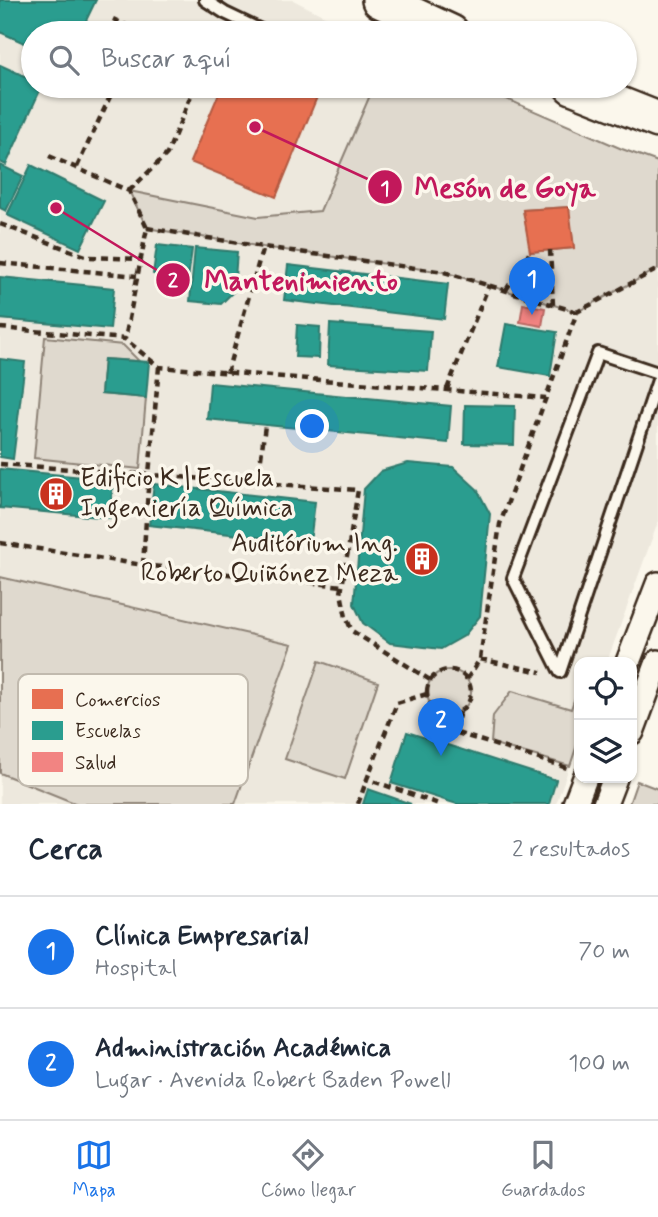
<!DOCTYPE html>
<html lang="es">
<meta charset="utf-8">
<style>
:root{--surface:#fff;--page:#f6f6f7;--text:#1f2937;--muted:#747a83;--line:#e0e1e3;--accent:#1a73e8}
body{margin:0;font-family:Mynerve,sans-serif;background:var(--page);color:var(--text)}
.controls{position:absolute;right:21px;bottom:21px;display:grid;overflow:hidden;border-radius:14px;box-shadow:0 2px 5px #0004}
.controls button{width:63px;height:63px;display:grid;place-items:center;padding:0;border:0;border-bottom:2px solid var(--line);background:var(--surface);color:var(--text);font:35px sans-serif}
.you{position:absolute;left:313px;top:427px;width:24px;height:24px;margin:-18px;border:5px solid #fff;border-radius:50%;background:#1a73e8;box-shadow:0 0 0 10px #1a73e833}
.badge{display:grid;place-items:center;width:46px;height:46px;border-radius:50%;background:var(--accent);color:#fff;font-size:23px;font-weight:700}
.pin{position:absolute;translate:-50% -58px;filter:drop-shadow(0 2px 4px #0008)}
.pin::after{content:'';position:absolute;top:37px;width:24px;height:21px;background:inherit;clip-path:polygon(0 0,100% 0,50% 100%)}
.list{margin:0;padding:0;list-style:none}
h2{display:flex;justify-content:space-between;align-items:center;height:91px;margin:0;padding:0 28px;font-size:30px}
h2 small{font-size:23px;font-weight:400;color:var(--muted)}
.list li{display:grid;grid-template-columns:46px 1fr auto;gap:21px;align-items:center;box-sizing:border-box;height:112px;padding:0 28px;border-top:2px solid var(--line)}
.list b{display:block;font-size:26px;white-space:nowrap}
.list p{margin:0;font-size:23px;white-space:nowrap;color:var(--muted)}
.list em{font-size:23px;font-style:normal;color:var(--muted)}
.icon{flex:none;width:38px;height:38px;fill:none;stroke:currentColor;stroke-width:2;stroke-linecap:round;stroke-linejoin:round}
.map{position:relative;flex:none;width:658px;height:804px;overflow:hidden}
.search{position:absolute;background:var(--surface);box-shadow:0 2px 5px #0004;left:21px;right:21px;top:21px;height:77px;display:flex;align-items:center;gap:18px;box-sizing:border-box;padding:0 24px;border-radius:38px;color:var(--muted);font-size:26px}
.sheet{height:315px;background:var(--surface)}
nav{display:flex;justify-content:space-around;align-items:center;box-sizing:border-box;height:98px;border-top:2px solid var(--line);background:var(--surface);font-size:19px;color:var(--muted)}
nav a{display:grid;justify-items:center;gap:4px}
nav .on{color:var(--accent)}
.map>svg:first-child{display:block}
</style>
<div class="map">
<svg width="658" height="804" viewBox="0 0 658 804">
<rect width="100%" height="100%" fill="#fbf7ec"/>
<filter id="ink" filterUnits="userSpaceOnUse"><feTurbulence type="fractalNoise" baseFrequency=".0143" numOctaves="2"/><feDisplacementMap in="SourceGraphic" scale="14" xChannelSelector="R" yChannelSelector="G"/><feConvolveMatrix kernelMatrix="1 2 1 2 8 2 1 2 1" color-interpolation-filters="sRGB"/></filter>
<g filter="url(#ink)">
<path fill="#ede8dd" d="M 0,0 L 293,0 L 358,33 L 33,33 L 33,86 L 477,86 L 622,149 L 658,162 L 658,522 L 607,662 L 579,662 L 579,739 L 556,804 L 0,804 Z"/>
<path fill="#dfd9ce" stroke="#8d8276" stroke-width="2" fill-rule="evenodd" d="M 374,86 L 477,86 L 622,149 L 658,162 L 658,269 L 577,312 L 444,272 L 263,247 L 147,228 L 129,191 L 258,217 L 320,211 ZM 568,207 L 574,248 L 531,252 L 523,210 Z
M 45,337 L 123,345 L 139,361 L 104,359 L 101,394 L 146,398 L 140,469 L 34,458 Z
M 0,577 L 292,644 L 235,804 L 77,804 L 0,773 Z
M 319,661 L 378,682 L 345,779 L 285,759 Z
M427 692a22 22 0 1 1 44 0a22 22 0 1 1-44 0Z
M 579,686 L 579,739 L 570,766 L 491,743 L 493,716 L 512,691 L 571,709 Z
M 637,781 L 658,789 L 658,804 L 629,804 Z"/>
<path fill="#e76f51" stroke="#b35a42" stroke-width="2" d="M 222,86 L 304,86 L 319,92 L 276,197 L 190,162 Z
M 569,207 L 574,248 L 530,252 L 523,210 Z"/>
<path fill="#2a9d8f" stroke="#2f7a6d" stroke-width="2" d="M 0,0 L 96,0 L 80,33 L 33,33 L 33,47 L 0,32 Z
M 0,65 L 33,80 L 33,86 L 42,86 L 6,165 L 0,162 Z
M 0,165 L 23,176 L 6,211 L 0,208 Z
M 31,165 L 104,201 L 80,249 L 7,215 Z
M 157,245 L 192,249 L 188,279 L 153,274 Z
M 195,248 L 237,252 L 234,291 L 221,304 L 190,301 Z
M 288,265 L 448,284 L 444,319 L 284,300 Z
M 0,277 L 114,288 L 110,329 L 0,319 Z
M 330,324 L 431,331 L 428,371 L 328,365 Z
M 506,324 L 557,332 L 550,376 L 498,367 Z
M 297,325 L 320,327 L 319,358 L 295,357 Z
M 0,359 L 25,362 L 13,459 L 0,457 Z
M 104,359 L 149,362 L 146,398 L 101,394 Z
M 210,383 L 451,406 L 448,443 L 207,419 Z
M 465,405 L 515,406 L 514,445 L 464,444 Z
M 408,463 L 453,467 L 477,489 L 490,514 L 480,616 L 464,636 L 441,649 L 390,643 L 363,623 L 354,604 L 364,489 L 381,471 Z
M 0,469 L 113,480 L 110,518 L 0,508 Z
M 154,484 L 315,502 L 310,543 L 149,525 Z
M 407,732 L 556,780 L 549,804 L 457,804 L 391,783 Z
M 368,789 L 411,804 L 363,804 Z"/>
<path fill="#f28482" stroke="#bb6964" stroke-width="2" d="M 523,304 L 545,308 L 542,326 L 520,322 Z"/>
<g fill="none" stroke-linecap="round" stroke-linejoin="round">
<g stroke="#3b2a1e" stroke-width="16">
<path id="lane" d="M 205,0 L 225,13 L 267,33
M 560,672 L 513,578 L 598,353 L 658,373
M 560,672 L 658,380"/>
</g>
<g stroke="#3b2a1e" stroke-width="28">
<path id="street" d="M 628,662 L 658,584
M 632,732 L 658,662
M 575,804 L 585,778
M 605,804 L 615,778"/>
</g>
<g stroke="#3b2a1e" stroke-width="40">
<path id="primary" d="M 380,0 L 451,33
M 572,86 L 658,120"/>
</g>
<path stroke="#3b2a1e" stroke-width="4.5" stroke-dasharray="7 5" stroke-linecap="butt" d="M 113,19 L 143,33
M 49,156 L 129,191 L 147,228 L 125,339
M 77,167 L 115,86
M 129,191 L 167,154 L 195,86
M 0,224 L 88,257 L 141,259
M 147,228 L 263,247 L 444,272 L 577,312
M 550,250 L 553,305
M 0,263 L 137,276
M 506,290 L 530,252
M 0,328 L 125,339 L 159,367 L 546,398
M 227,373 L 263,247
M 447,389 L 489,285
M 0,464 L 358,490 L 341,593 L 346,617 L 352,631 L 430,680
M 258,482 L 265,425
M 0,543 L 143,565 L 343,586
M 143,565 L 149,474 L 159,367
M 480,659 L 541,672
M427 692a22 22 0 1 1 44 0a22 22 0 1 1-44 0Z
M 467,679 L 480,659 L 500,524 L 577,312 L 658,269
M 427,694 L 397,703 L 367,779 L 439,804
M 460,712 L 454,732 L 567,768
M 358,804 L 367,779"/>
<use href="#lane" stroke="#fbf7ec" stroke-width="10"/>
<use href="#street" stroke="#fbf7ec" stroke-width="23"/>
<use href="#primary" stroke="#fbf7ec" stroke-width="35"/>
</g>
</g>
<defs>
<g id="building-disc" transform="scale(1.75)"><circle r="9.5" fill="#c8321e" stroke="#fbf7ec"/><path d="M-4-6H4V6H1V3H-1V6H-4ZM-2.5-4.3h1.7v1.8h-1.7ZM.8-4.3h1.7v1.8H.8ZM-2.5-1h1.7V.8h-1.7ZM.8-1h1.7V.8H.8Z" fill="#fff"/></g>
</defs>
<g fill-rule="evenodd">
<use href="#building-disc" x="56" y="494"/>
<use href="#building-disc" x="422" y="559"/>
</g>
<g text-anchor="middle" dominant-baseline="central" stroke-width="7" stroke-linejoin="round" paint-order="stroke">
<g font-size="26" fill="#3b2a1e" stroke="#fbf7ec" text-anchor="start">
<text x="80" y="479">Edificio K | Escuela<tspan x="80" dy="30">Ingeniería Química</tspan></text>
<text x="398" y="544" text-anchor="end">Auditórium Ing.<tspan x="398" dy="30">Roberto Quiñónez Meza</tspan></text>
</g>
</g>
<rect x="18" y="674" width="230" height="112" rx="10" fill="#fbf7ec" stroke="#c1baae" stroke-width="2"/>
<rect x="32" y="689" width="31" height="20" fill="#e76f51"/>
<rect x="32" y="721" width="31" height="19" fill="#2a9d8f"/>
<rect x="32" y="752" width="31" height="20" fill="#f28482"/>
<g font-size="19" fill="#3b2a1e">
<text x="75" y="706">Comercios</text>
<text x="75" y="737">Escuelas</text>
<text x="75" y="769">Salud</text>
</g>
<path fill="none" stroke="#c2185b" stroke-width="2.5" d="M255 127L385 187M56 208L173 280"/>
<g fill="#c2185b" stroke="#fbf7ec" stroke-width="2.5">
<circle cx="255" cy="127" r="7"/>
<circle cx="56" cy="208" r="7"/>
<circle cx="385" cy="187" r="18"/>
<circle cx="173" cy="280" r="18"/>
</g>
<g font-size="21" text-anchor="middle" font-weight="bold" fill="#fff">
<text x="385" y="195">1</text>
<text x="173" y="287">2</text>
</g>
<g font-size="28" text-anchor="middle" font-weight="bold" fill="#c2185b" stroke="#fbf7ec" stroke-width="7" stroke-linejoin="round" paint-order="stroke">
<text x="505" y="197">Mesón de Goya</text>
<text x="301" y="290">Mantenimiento</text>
</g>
</svg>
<div class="controls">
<button><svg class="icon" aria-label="locate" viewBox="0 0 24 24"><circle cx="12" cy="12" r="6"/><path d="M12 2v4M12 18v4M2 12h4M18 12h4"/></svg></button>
<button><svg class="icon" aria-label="layers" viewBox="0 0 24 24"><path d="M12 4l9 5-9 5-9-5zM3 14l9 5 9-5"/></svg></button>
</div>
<div class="you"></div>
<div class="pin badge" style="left:532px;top:315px">1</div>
<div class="pin badge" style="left:441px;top:756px">2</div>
<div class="search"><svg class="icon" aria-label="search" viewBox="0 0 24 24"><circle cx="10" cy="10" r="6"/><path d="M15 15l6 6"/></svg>Buscar aquí</div>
</div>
<section class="sheet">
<h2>Cerca<small>2 resultados</small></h2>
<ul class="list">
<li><span class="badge">1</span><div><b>Clínica Empresarial</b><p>Hospital</p></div><em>70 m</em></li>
<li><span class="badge">2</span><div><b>Administración Académica</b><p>Lugar · Avenida Robert Baden Powell</p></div><em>100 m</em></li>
</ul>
</section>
<nav>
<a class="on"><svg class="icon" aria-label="map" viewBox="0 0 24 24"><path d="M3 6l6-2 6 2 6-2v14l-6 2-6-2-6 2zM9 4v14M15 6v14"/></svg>Mapa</a>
<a><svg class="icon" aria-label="directions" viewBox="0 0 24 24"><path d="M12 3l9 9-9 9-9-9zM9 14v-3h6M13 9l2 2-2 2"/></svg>Cómo llegar</a>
<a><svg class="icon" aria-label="saved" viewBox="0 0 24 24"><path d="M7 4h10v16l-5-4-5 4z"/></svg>Guardados</a>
</nav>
